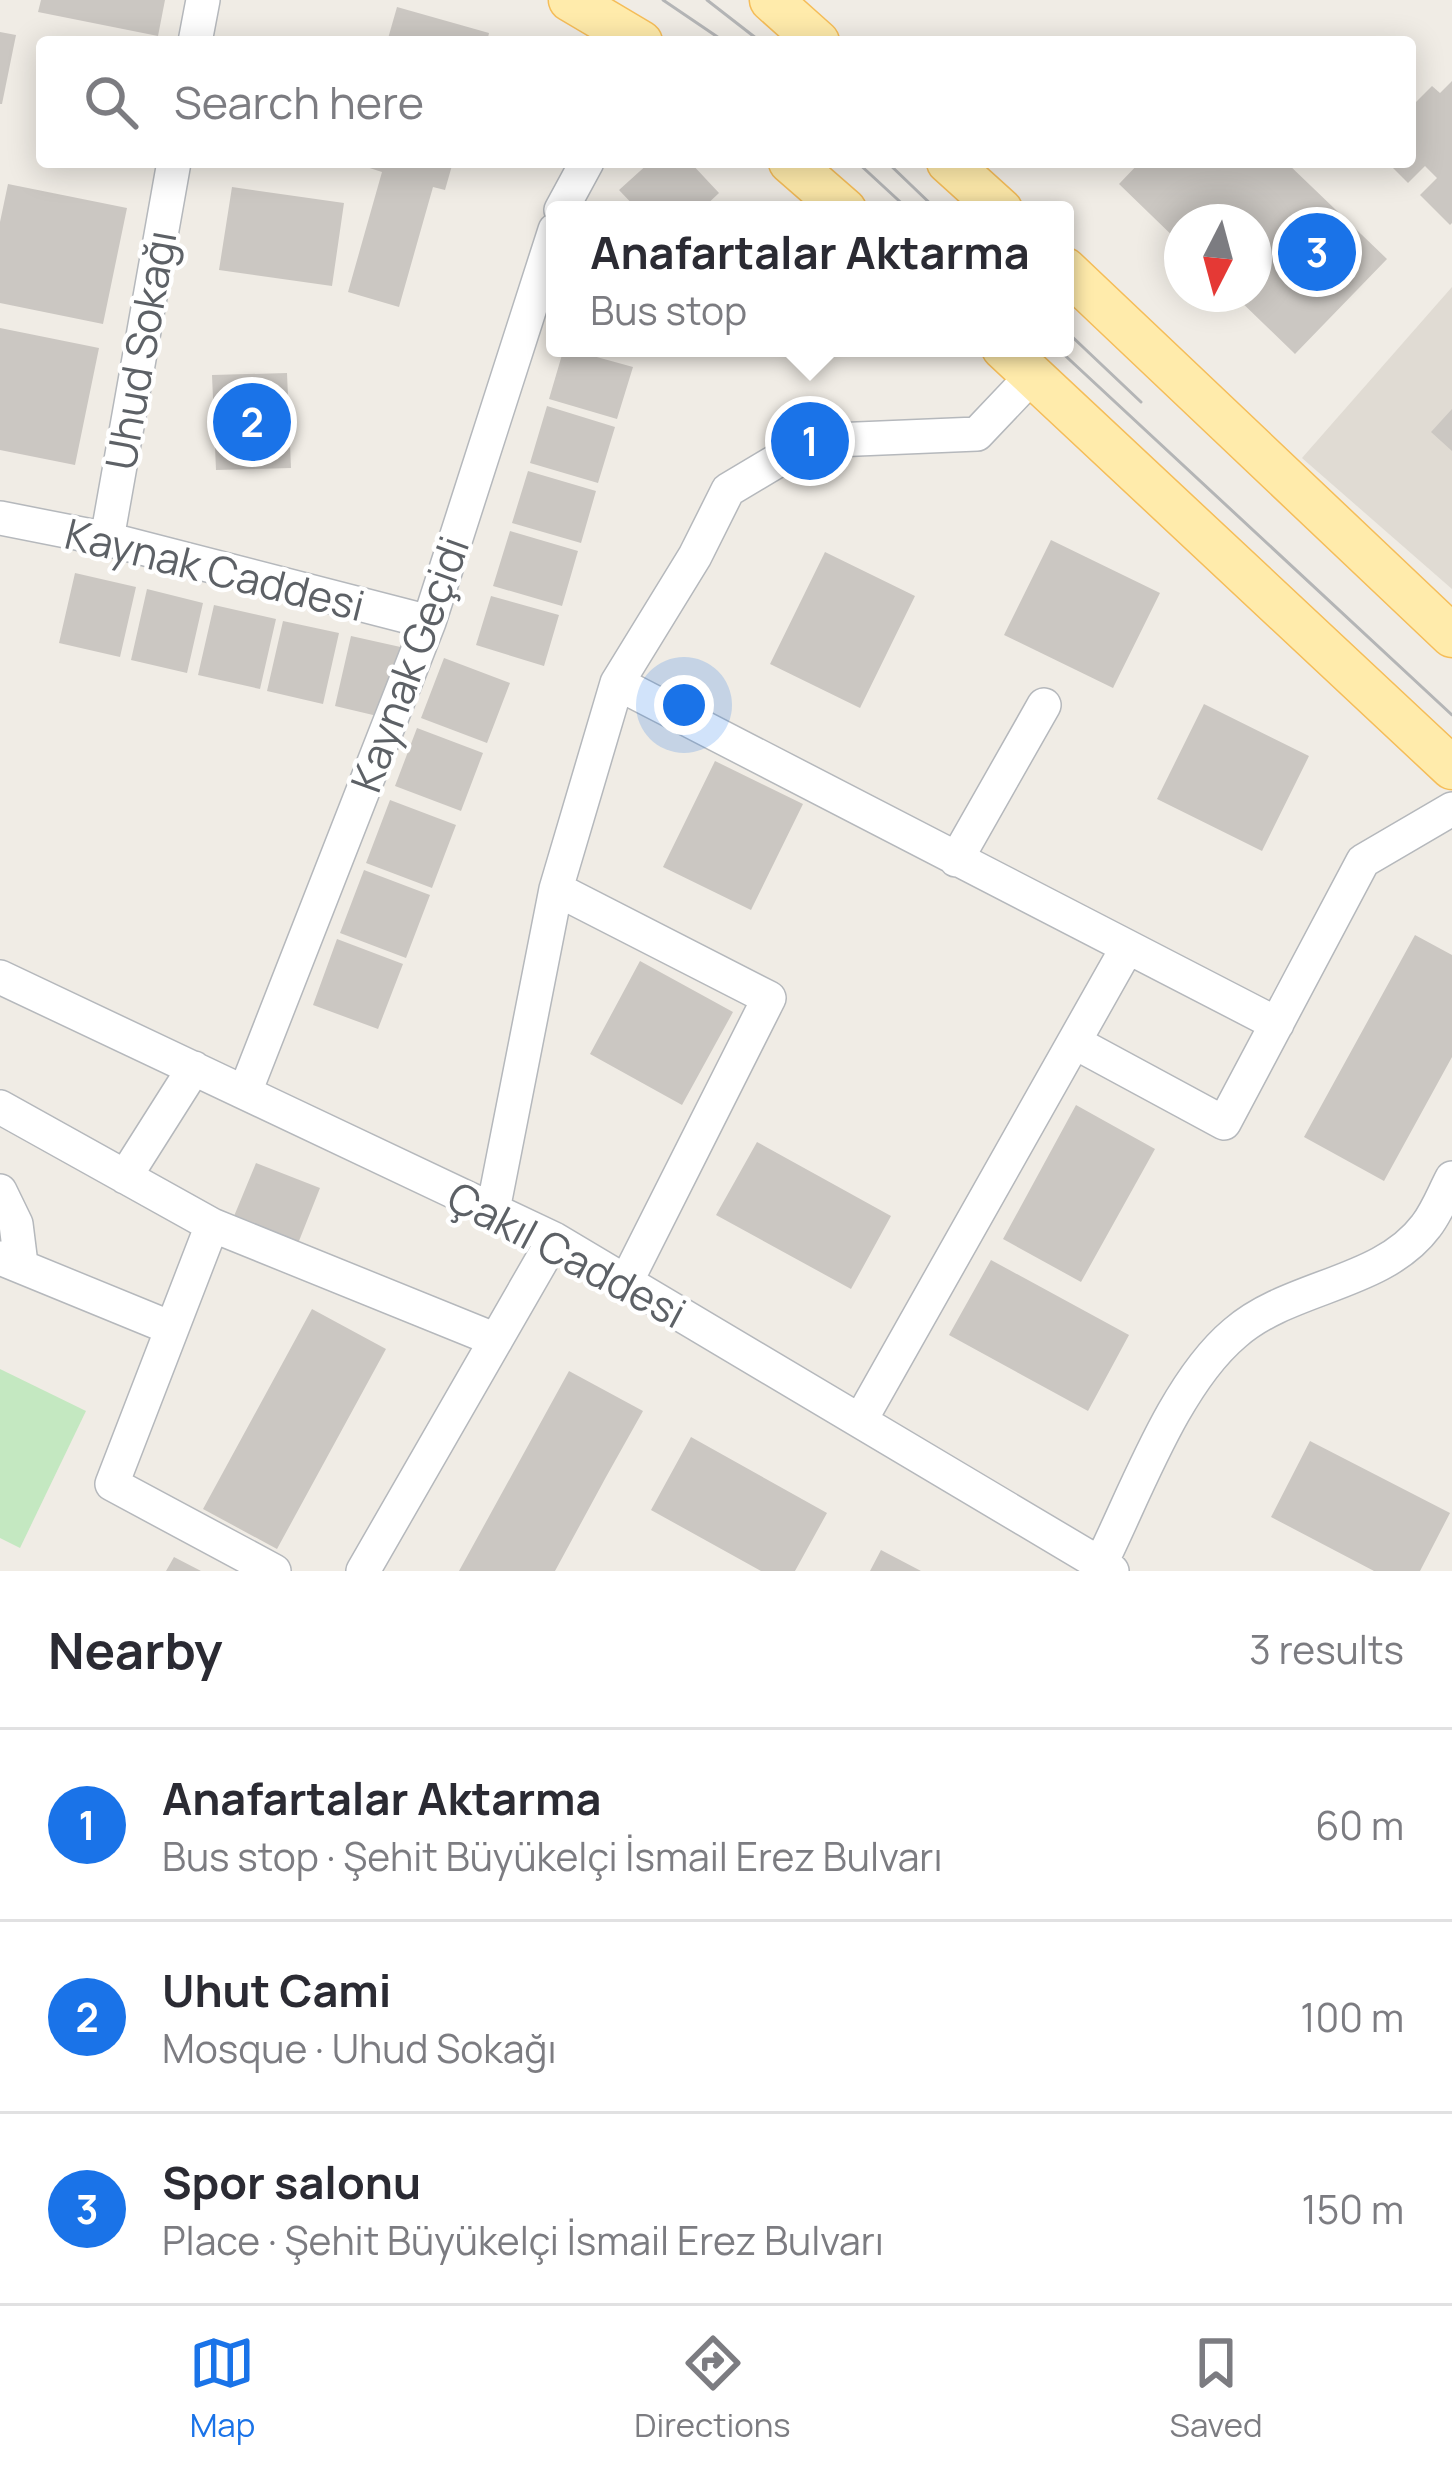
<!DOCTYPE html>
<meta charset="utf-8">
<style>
:root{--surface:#fff;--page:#f7f7f7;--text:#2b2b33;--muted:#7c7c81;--line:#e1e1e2;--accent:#1a73e8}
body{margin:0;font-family:Manrope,sans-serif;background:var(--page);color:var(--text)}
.compass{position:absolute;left:1164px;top:204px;width:108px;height:108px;border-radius:50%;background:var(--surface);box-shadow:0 6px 30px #0003;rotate:186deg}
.you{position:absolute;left:684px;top:705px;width:42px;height:42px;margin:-30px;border:9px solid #fff;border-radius:50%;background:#1a73e8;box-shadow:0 0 0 18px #1a73e833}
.badge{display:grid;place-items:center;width:78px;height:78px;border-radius:50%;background:var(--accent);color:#fff;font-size:39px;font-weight:700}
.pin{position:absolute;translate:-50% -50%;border:6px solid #fff;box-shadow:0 3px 12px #0006}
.popup{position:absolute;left:546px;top:201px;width:528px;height:156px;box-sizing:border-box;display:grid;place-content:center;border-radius:12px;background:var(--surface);filter:drop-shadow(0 3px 9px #0005);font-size:39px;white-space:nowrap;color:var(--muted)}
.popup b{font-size:45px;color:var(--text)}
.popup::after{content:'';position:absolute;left:50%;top:100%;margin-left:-24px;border:24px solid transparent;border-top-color:var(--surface)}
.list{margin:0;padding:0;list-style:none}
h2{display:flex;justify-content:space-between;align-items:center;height:156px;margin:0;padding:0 48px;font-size:51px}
h2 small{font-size:39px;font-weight:400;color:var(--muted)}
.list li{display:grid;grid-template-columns:78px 1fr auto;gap:36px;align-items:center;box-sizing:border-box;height:192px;padding:0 48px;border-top:3px solid var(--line)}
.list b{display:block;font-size:45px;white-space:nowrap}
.list p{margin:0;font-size:39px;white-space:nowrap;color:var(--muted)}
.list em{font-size:39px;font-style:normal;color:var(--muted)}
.icon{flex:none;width:66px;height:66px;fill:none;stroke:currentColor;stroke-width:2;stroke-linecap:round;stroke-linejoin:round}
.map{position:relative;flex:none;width:1452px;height:1571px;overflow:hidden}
.search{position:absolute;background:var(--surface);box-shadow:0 6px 30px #0003;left:36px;right:36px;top:36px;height:132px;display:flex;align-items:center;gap:30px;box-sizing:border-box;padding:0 42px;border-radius:12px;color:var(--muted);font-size:45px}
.sheet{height:732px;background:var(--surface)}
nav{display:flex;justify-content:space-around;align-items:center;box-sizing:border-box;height:168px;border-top:3px solid var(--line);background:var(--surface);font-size:33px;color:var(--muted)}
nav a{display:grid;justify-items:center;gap:6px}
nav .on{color:var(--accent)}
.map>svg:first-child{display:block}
</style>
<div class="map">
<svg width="1452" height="1571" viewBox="0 0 1452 1571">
<rect width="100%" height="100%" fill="#f0ece5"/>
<path fill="#e0dbd3" d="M 1452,287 L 1452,589 L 1302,458 Z"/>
<path fill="#c4e8c1" d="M 0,1369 L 86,1411 L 20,1548 L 0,1538 Z"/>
<path fill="#cbc7c2" d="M 41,0 L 165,0 L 158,36 L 38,12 Z
M 397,7 L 489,33 L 487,42 L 387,42 Z
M 0,32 L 16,35 L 2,104 L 0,104 Z
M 1452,81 L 1452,223 L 1450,225 L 1420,195 L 1437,178 L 1425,166 L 1408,183 L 1387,162 L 1410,162 L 1410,108 L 1432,86 L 1440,93 Z
M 351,162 L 453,162 L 445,190 L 433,187 L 399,307 L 348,292 L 382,172 Z
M 650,162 L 690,162 L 719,193 L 701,210 L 638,210 L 619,190 Z
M 1140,162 L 1286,162 L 1387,259 L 1295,354 L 1233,294 L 1254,294 L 1254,222 L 1182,222 L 1182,245 L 1119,184 Z
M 8,184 L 127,208 L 103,324 L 0,303 L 0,222 Z
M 232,187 L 344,203 L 332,286 L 219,270 Z
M 0,328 L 99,348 L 75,465 L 0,450 Z
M 564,348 L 633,367 L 617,419 L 549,399 Z
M 287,373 L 291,468 L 216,470 L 212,375 Z
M 547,406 L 615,427 L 598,483 L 530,463 Z
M 1452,409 L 1452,451 L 1431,432 Z
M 528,471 L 596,491 L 581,543 L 512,523 Z
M 510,531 L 578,551 L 562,606 L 493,586 Z
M 1051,540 L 1160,593 L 1113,688 L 1004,635 Z
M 825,552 L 915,596 L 860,708 L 770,664 Z
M 75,573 L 136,587 L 120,657 L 59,643 Z
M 147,589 L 203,603 L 187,673 L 131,660 Z
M 491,596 L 559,615 L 544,666 L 476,645 Z
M 214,605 L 276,619 L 260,689 L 198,675 Z
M 283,621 L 339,633 L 323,704 L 267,691 Z
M 351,636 L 405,648 L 390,719 L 335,706 Z
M 444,658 L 510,683 L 487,743 L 421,718 Z
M 1204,704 L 1309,756 L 1262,851 L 1157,799 Z
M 417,728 L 483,753 L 461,811 L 395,786 Z
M 715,761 L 803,804 L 751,910 L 663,867 Z
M 390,800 L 456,825 L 432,888 L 366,863 Z
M 364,870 L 430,895 L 406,958 L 340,933 Z
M 1415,935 L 1452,955 L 1452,1057 L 1384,1181 L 1304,1137 Z
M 337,939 L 403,964 L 378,1029 L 313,1005 Z
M 640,961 L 733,1012 L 682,1105 L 590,1054 Z
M 1076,1105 L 1155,1149 L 1081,1282 L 1003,1239 Z
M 757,1142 L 891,1216 L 851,1289 L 716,1215 Z
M 256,1163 L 320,1188 L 297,1246 L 232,1221 Z
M 991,1260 L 1129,1335 L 1088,1411 L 949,1335 Z
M 312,1309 L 386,1349 L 277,1549 L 203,1509 Z
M 569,1371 L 643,1411 L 606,1477 L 555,1571 L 459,1571 Z
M 691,1437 L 827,1513 L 795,1571 L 761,1571 L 651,1510 Z
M 1310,1441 L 1450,1513 L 1420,1571 L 1374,1571 L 1271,1517 Z
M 881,1550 L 921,1571 L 870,1571 Z
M 174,1557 L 201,1571 L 166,1571 Z"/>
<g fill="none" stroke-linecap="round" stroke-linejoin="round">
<g stroke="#b5b8bc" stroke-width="36">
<path id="minor" d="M 195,42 L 203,0
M 561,210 L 587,162
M 0,518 L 107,539 L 429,622
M 107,539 L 174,162
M 617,683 L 1277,1024
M 956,860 L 1044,705
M 556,889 L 769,998 L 626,1282
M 0,977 L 554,1239 L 1112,1571
M 1076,1043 L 1224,1123 L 1363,861 L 1452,809
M 245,1092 L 429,622 L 555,230
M 0,1107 L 212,1225 L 496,1340
M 125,1177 L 194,1068
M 0,1191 L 16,1224 L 21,1264
M 493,1210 L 556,889 L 617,683 L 695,556 L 728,490 L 810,441 L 977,434 L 1033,375
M 212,1225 L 112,1484 L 274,1571
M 0,1258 L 171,1328
M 860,1421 L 1127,948
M 363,1571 L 554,1239
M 1097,1571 C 1134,1498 1173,1385 1235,1333 C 1290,1285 1382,1285 1426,1226 C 1437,1212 1444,1193 1452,1178"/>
</g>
<g stroke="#f5bd59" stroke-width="45">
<path id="major" d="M 570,0 L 641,42
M 771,0 L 818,42
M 790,162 L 845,210
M 948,162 L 1001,210
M 1065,269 L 1452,636
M 1003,348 L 1452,768"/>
</g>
<use href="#minor" stroke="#fff" stroke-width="33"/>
<use href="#major" stroke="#ffebab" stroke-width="42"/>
<path stroke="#b4b5b6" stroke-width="3" d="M 663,0 L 725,42
M 707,0 L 761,42
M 857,162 L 909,210
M 887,162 L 937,210
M 1065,330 L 1141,402
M 1057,348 L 1452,715"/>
</g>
<g text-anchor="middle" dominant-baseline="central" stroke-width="9" stroke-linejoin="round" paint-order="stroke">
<g font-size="42" fill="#5d6166" stroke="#fff">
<text transform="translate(140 350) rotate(-80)">Uhud Sokağı</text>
<text transform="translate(215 569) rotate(14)">Kaynak Caddesi</text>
<text transform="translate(409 664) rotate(-70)">Kaynak Geçidi</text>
<text transform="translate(567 1254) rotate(28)">Çakıl Caddesi</text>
</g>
</g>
</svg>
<svg class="compass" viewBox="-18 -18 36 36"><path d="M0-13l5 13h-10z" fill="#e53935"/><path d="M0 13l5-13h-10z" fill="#7c7c81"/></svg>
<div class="you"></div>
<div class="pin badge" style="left:810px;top:441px">1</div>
<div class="popup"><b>Anafartalar Aktarma</b>Bus stop</div>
<div class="pin badge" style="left:252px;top:422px">2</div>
<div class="pin badge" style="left:1317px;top:252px">3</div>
<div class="search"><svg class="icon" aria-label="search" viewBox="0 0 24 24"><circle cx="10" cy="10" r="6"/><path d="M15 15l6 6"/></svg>Search here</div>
</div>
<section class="sheet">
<h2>Nearby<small>3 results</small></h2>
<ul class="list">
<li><span class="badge">1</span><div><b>Anafartalar Aktarma</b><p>Bus stop · Şehit Büyükelçi İsmail Erez Bulvarı</p></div><em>60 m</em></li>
<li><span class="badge">2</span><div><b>Uhut Cami</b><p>Mosque · Uhud Sokağı</p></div><em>100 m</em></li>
<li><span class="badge">3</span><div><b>Spor salonu</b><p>Place · Şehit Büyükelçi İsmail Erez Bulvarı</p></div><em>150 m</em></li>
</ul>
</section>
<nav>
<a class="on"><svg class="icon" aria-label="map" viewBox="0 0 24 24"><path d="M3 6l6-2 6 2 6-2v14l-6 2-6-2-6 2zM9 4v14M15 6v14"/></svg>Map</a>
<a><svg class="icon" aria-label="directions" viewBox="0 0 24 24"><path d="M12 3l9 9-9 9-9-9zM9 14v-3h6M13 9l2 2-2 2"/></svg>Directions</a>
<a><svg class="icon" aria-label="saved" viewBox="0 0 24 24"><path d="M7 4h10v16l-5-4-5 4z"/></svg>Saved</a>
</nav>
